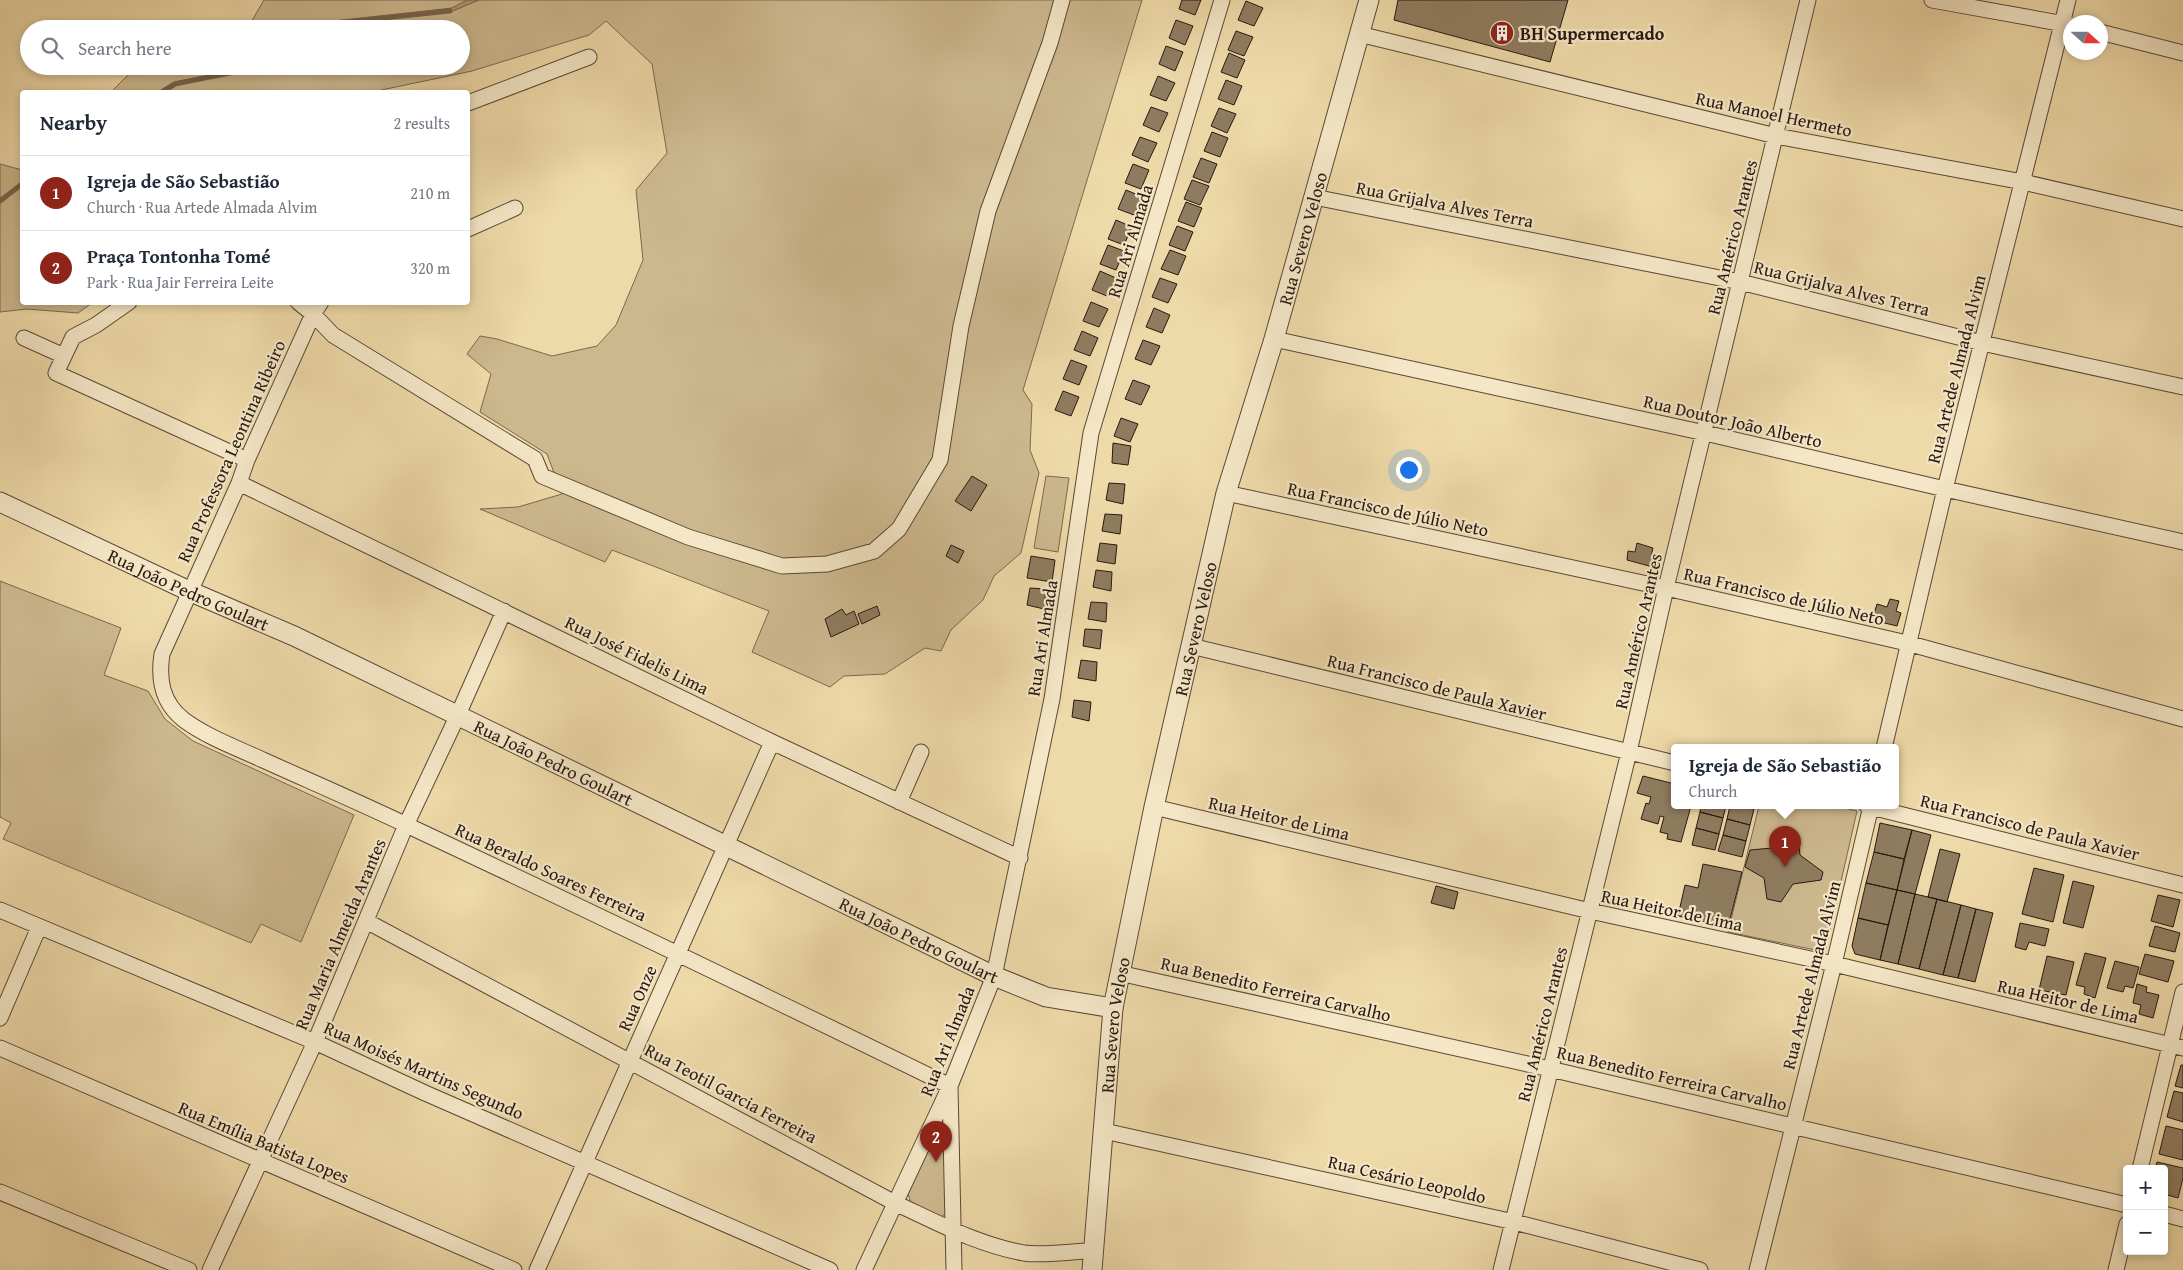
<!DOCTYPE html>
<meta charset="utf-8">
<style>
:root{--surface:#fff;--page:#f2f2f3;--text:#1f2937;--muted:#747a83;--line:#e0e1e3;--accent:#8f2418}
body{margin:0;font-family:"Gentium Book Plus",serif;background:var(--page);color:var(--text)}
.controls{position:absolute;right:15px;bottom:15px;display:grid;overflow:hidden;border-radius:5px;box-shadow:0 2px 8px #0003}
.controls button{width:45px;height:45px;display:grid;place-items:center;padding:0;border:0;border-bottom:1px solid var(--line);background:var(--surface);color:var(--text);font:25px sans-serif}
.compass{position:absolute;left:2063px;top:15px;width:45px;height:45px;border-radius:50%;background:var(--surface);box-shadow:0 2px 8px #0003;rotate:111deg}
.you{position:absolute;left:1408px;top:469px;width:18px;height:18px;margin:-12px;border:4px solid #fff;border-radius:50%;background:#1a73e8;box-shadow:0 0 0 8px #1a73e833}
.badge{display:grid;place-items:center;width:32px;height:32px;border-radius:50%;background:var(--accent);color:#fff;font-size:16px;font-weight:700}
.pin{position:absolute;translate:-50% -41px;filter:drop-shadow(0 1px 2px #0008)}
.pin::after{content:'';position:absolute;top:26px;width:18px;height:15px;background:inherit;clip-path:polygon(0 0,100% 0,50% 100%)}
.popup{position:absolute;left:1671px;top:744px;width:228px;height:65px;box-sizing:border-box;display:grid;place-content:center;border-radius:5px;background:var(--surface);filter:drop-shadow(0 1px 4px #0005);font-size:16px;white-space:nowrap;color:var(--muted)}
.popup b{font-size:19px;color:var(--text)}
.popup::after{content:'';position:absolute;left:50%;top:100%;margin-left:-10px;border:10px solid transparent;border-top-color:var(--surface)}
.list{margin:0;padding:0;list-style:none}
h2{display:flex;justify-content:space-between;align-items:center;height:65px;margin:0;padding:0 20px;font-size:21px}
h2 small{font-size:16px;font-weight:400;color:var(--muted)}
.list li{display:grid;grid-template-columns:32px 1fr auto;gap:15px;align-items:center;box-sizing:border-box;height:75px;padding:0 20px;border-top:1px solid var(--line)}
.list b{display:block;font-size:19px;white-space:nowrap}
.list p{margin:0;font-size:16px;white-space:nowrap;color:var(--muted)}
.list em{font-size:16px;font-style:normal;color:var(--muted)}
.icon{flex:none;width:28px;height:28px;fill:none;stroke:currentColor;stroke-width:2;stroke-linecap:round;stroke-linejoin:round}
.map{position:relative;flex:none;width:2183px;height:1270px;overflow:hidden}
.search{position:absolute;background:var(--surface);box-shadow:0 2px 8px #0003;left:20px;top:20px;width:450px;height:55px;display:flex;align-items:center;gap:12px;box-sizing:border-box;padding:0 18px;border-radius:28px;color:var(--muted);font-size:19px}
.panel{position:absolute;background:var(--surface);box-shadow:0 2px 8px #0003;left:20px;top:90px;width:450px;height:215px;border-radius:5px}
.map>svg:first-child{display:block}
</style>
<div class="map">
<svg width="2183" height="1270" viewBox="0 0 2183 1270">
<rect width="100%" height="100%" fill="#eed9a8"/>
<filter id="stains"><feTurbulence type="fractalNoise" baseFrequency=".004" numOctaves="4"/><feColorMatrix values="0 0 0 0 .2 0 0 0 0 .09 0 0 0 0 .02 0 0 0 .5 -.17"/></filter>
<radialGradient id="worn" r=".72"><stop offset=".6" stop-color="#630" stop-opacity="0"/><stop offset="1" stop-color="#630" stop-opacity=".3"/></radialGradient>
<path fill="#cdb88e" stroke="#7b6850" d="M 264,0 L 1142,0 L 1023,390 L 1032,404 L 1030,450 L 1039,473 L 1021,553 L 994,576 L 983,600 L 951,630 L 941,651 L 925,648 L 885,674 L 844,676 L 830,687 L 752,652 L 769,611 L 612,550 L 605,562 L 480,509 L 518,507 L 562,494 L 547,454 L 480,412 L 491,374 L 467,354 L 480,336 L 497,339 L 552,356 L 597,346 L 616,325 L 643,260 L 636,190 L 667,153 L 652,64 L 606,21 L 589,35 L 472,71 L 372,92 L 111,92 L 137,66 L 461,66 L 461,29 L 247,29 Z
M 0,164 L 22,170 L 22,302 L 92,303 L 78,313 L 27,309 L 0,312 Z
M 1046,476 L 1069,478 L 1058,552 L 1034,548 Z
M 0,581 L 121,628 L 104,675 L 148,691 L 165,719 L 193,741 L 354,815 L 301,942 L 261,924 L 251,943 L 3,839 L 11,823 L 0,817 Z
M 1759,806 L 1837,806 L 1857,811 L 1825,952 L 1728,932 Z
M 944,1127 L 949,1211 L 941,1217 L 911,1203 L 908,1194 L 938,1130 Z"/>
<path fill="#ab9775" stroke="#77644d" d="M 467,0 L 479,0 L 453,11 L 335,23 L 325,29 L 321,29 L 334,21 L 452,8 Z
M 257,66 L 264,66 L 175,84 L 162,92 L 158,92 L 174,82 Z"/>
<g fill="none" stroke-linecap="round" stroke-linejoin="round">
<path stroke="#77644d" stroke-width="5" d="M 325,29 L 335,23 L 450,11
M 162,92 L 175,84 L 264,66
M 0,201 L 22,184"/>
</g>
<path fill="#8f7c60" stroke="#291811" d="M 1182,0 L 1201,0 L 1195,15 L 1179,9 Z
M 1398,0 L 1568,0 L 1550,62 L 1394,20 Z
M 1246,1 L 1263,8 L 1254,26 L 1238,20 Z
M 1176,20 L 1193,26 L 1185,45 L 1169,38 Z
M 1236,31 L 1253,37 L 1244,56 L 1228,50 Z
M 1166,46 L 1183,52 L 1175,71 L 1159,64 Z
M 1229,53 L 1245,60 L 1237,78 L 1221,72 Z
M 1158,76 L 1175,83 L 1166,101 L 1150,95 Z
M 1226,80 L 1242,86 L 1234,105 L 1218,99 Z
M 1151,107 L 1168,113 L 1159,132 L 1143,125 Z
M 1219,108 L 1236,114 L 1227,133 L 1211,126 Z
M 1212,132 L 1228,138 L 1220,157 L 1204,151 Z
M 1140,137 L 1157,143 L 1148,162 L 1132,155 Z
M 1201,158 L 1217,164 L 1209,183 L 1193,177 Z
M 1133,164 L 1149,170 L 1141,189 L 1125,183 Z
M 1192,180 L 1209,186 L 1200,205 L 1184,199 Z
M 1126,190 L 1143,197 L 1134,215 L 1118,209 Z
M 1186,202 L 1202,208 L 1194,227 L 1178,221 Z
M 1116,220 L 1132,227 L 1124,245 L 1108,239 Z
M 1177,226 L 1193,232 L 1185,251 L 1169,245 Z
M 1108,245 L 1124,251 L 1116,270 L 1100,264 Z
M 1170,250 L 1186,256 L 1178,275 L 1161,269 Z
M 1100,271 L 1116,278 L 1107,296 L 1092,290 Z
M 1160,278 L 1177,284 L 1168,303 L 1152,297 Z
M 1091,302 L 1108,309 L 1099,327 L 1083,321 Z
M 1154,308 L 1170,315 L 1162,333 L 1146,327 Z
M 1082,331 L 1098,338 L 1090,356 L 1074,350 Z
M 1143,340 L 1160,346 L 1151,365 L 1135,359 Z
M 1071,360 L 1087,366 L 1079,385 L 1063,379 Z
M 1133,380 L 1150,386 L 1141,405 L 1125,399 Z
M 1063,391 L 1079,397 L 1071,416 L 1055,410 Z
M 1121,418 L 1138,424 L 1130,442 L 1114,436 Z
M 1113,443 L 1131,446 L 1128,465 L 1112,463 Z
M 972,476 L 987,485 L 971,511 L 955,501 Z
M 1109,483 L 1125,484 L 1123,504 L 1106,500 Z
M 1105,514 L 1122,515 L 1120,534 L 1102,531 Z
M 1100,543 L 1117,545 L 1115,564 L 1097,561 Z
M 1637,543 L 1653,548 L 1651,556 L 1656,557 L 1653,567 L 1627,560 L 1628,551 L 1635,552 Z
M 951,545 L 964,551 L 958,563 L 946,556 Z
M 1031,556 L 1055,560 L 1052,582 L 1027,578 Z
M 1096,570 L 1112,572 L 1111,591 L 1093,587 Z
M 1030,588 L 1046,589 L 1044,609 L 1027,605 Z
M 1890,599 L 1899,601 L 1896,611 L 1901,613 L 1897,626 L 1872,620 L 1877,604 L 1887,607 Z
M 1091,602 L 1107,603 L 1106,622 L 1088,619 Z
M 877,606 L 880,615 L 862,624 L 858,614 Z
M 842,609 L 846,615 L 854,611 L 859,624 L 831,637 L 825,619 Z
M 1085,629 L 1102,630 L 1100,649 L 1083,646 Z
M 1081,660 L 1097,662 L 1096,681 L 1078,678 Z
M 1074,700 L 1091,702 L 1089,721 L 1072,717 Z
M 1643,776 L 1675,784 L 1675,806 L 1691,806 L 1681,842 L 1667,839 L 1668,834 L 1660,832 L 1664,817 L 1660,816 L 1658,824 L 1641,819 L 1646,803 L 1649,804 L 1651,797 L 1637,793 Z
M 1701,806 L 1726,806 L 1723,818 L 1700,812 Z
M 1730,806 L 1754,809 L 1750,825 L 1727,819 Z
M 1700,812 L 1723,818 L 1719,834 L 1696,828 Z
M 1727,819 L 1750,825 L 1746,841 L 1723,835 Z
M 1880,823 L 1912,830 L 1904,859 L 1874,852 Z
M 1696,828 L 1719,834 L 1715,850 L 1692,845 Z
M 1912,830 L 1931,835 L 1915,894 L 1897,890 Z
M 1784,833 L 1798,836 L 1800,855 L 1823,872 L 1821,880 L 1793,884 L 1781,902 L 1767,899 L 1764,878 L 1745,867 L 1750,850 L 1772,848 Z
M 1723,835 L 1746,841 L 1742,857 L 1718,851 Z
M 1940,849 L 1960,854 L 1947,902 L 1928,897 Z
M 1874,852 L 1904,859 L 1897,890 L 1866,883 Z
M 1703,864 L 1742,872 L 1728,927 L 1678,916 L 1685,885 L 1698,888 Z
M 2034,868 L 2064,875 L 2053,922 L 2022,914 Z
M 2073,881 L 2094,886 L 2083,928 L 2063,923 Z
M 1866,883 L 1897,890 L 1888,925 L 1858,918 Z
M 1436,886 L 1458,892 L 1454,909 L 1431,903 Z
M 1897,890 L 1915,894 L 1898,964 L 1880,960 Z
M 1915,894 L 1937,899 L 1919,969 L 1898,964 Z
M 2158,895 L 2180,900 L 2173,927 L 2151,921 Z
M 1937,899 L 1961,905 L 1943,975 L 1919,969 Z
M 1961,905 L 1976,909 L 1958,978 L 1943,975 Z
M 1976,909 L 1993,913 L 1975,982 L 1958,978 Z
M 1858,918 L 1888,925 L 1880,960 L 1855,954 L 1852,946 Z
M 2020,923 L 2049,929 L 2045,946 L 2029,942 L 2026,950 L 2015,947 Z
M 2155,926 L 2180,933 L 2175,952 L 2149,946 Z
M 2085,953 L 2106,958 L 2095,998 L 2084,994 L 2085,987 L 2076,985 Z
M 2145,954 L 2174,961 L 2168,982 L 2139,974 Z
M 2047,956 L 2074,962 L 2066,995 L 2039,990 Z
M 2115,961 L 2139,967 L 2133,988 L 2125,986 L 2123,992 L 2107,988 Z
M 2137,984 L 2147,987 L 2146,992 L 2159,995 L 2153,1018 L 2139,1014 L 2141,1005 L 2133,1003 Z
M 2181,1065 L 2183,1065 L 2183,1088 L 2175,1086 Z
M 2174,1091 L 2183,1093 L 2183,1122 L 2167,1117 Z
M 2166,1126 L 2183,1130 L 2183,1160 L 2159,1154 Z
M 2157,1162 L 2183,1168 L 2183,1178 L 2178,1198 L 2164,1194 L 2164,1169 L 2155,1169 Z"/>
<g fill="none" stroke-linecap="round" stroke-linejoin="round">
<g stroke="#5a4837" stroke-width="17">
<path id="minor" d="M 1932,0 L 2070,25
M 2100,32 L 2183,53
M 1359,34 L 1776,136 L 2023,182 L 2183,219
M 468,103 L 589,57
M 1314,197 L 1740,282 L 1982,343 L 2183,387
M 468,229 L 515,208
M 129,302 L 96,325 L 73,337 L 56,373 L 247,460
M 298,302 L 313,314 L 333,335 L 535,459 L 542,476 L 688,537 L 782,566 L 827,564 L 874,551 L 899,529 L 940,460 L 961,326 L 988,211 L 1050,43 L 1062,0
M 321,302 L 313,314 L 247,460 L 239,483 L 162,654 C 158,680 162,703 184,720 C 207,737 237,748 263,760 C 314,783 365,805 415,829 C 594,913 772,999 950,1086 L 954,1270
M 24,338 L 64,356
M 1274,339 L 1705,433 L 1945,489 L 2183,542
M 239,483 L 772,742 L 1020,858
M 1226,493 L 1666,588 L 1907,643 L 2183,719
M 1191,646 L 1675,763
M 1884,748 L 1945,489 L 2068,0
M 899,802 L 921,752
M 1867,806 L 2183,885
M 1154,807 L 1590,911 L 1834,964 L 2183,1048
M 0,910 L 315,1042 L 425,1093 L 830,1270
M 366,921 L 895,1203 C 936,1222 978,1245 1024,1253 C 1044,1256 1072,1251 1093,1251
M 1119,973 L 1550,1069 L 2127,1205
M 0,1018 L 39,927
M 0,1048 L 514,1270
M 1104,1131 L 1514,1222 L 1700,1270
M 2140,1169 L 2183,992
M 0,1192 L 189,1270
M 2164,1214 L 2183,1219
M 210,1270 L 315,1042 L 406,825 L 457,717 L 504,611
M 537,1270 L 772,742
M 864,1270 L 950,1086 L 994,976 L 1052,699 L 1091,433 L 1222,0
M 1501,1270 L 1629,752 L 1666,588 L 1808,0
M 1757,1270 L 1834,964 L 1871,806
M 2116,1270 L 2127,1224"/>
</g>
<g stroke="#5a4837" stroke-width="21">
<g id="tertiary">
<path id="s1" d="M 0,502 L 189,591 L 294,636 L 994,976 L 1046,997 L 1113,1008"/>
<path id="s2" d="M 1092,1270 L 1113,1008 L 1154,807 L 1226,493 L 1274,339 L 1369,0"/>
</g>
</g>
<use href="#minor" stroke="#f4e6c6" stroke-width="15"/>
<use href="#tertiary" stroke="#f4e6c6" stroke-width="19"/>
</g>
<defs>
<g id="building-disc" transform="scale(1.25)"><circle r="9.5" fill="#8f2418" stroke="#f4e6c6"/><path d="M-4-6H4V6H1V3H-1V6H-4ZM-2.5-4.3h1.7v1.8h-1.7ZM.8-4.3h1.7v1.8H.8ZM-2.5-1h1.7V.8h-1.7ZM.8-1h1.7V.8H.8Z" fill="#fff"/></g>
</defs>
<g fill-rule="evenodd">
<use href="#building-disc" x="1502" y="33"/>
</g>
<g text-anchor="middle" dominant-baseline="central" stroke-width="4.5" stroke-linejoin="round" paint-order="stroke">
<g font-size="18" font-weight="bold" fill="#291811" stroke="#f4e6c6" text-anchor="start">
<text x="1520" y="33">BH Supermercado</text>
</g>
<g font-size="18" fill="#291811" stroke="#f4e6c6">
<text transform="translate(1774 114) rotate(12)">Rua Manoel Hermeto</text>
<text transform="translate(1445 204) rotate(11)">Rua Grijalva Alves Terra</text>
<text stroke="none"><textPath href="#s2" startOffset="1056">Rua Severo Veloso</textPath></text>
<text transform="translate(1732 237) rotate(-76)">Rua Américo Arantes</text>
<text transform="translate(1130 241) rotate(-73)">Rua Ari Almada</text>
<text transform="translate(1842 288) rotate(14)">Rua Grijalva Alves Terra</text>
<text transform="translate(1956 369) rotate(-76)">Rua Artede Almada Alvim</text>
<text transform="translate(1733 421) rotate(13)">Rua Doutor João Alberto</text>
<text transform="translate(231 451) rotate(-66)">Rua Professora Leontina Ribeiro</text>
<text transform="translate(1388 509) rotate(12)">Rua Francisco de Júlio Neto</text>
<text stroke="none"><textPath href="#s1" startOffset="208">Rua João Pedro Goulart</textPath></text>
<text transform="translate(1784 596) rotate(13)">Rua Francisco de Júlio Neto</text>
<text stroke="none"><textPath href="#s2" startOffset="651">Rua Severo Veloso</textPath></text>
<text transform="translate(1638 631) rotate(-77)">Rua Américo Arantes</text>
<text transform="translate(1042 638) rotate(-81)">Rua Ari Almada</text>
<text transform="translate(637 655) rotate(26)">Rua José Fidelis Lima</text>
<text transform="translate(1437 687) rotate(14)">Rua Francisco de Paula Xavier</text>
<text stroke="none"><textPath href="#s1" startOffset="612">Rua João Pedro Goulart</textPath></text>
<text transform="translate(1279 818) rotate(13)">Rua Heitor de Lima</text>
<text transform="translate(2030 827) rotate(14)">Rua Francisco de Paula Xavier</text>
<text transform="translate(551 872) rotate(25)">Rua Beraldo Soares Ferreira</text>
<text transform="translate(1672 910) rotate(12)">Rua Heitor de Lima</text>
<text transform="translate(340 934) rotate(-67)">Rua Maria Almeida Arantes</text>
<text stroke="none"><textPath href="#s1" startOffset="1018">Rua João Pedro Goulart</textPath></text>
<text transform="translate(1811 975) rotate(-76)">Rua Artede Almada Alvim</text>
<text transform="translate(1276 989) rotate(13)">Rua Benedito Ferreira Carvalho</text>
<text transform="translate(637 998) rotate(-66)">Rua Onze</text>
<text transform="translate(2068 1001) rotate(13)">Rua Heitor de Lima</text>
<text stroke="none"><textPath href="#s2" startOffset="246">Rua Severo Veloso</textPath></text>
<text transform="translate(1542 1024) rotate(-76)">Rua Américo Arantes</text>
<text transform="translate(947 1041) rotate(-68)">Rua Ari Almada</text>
<text transform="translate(424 1070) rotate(24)">Rua Moisés Martins Segundo</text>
<text transform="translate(1672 1078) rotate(13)">Rua Benedito Ferreira Carvalho</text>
<text transform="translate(731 1093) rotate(28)">Rua Teotil Garcia Ferreira</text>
<text transform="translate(264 1142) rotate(23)">Rua Emília Batista Lopes</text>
<text transform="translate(1407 1179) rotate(13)">Rua Cesário Leopoldo</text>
</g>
</g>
<rect width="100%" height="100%" filter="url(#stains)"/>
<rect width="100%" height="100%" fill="url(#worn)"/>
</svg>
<div class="controls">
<button>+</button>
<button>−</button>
</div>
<svg class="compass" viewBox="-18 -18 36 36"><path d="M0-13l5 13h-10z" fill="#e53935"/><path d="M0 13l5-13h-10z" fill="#747a83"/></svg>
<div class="you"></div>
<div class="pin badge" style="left:1785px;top:867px">1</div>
<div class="popup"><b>Igreja de São Sebastião</b>Church</div>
<div class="pin badge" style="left:936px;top:1162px">2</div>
<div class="search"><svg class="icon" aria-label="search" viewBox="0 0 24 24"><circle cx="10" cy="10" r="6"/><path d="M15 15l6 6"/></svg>Search here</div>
<section class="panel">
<h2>Nearby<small>2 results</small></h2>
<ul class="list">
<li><span class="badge">1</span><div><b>Igreja de São Sebastião</b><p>Church · Rua Artede Almada Alvim</p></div><em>210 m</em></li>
<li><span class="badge">2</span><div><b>Praça Tontonha Tomé</b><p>Park · Rua Jair Ferreira Leite</p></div><em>320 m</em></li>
</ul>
</section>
</div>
